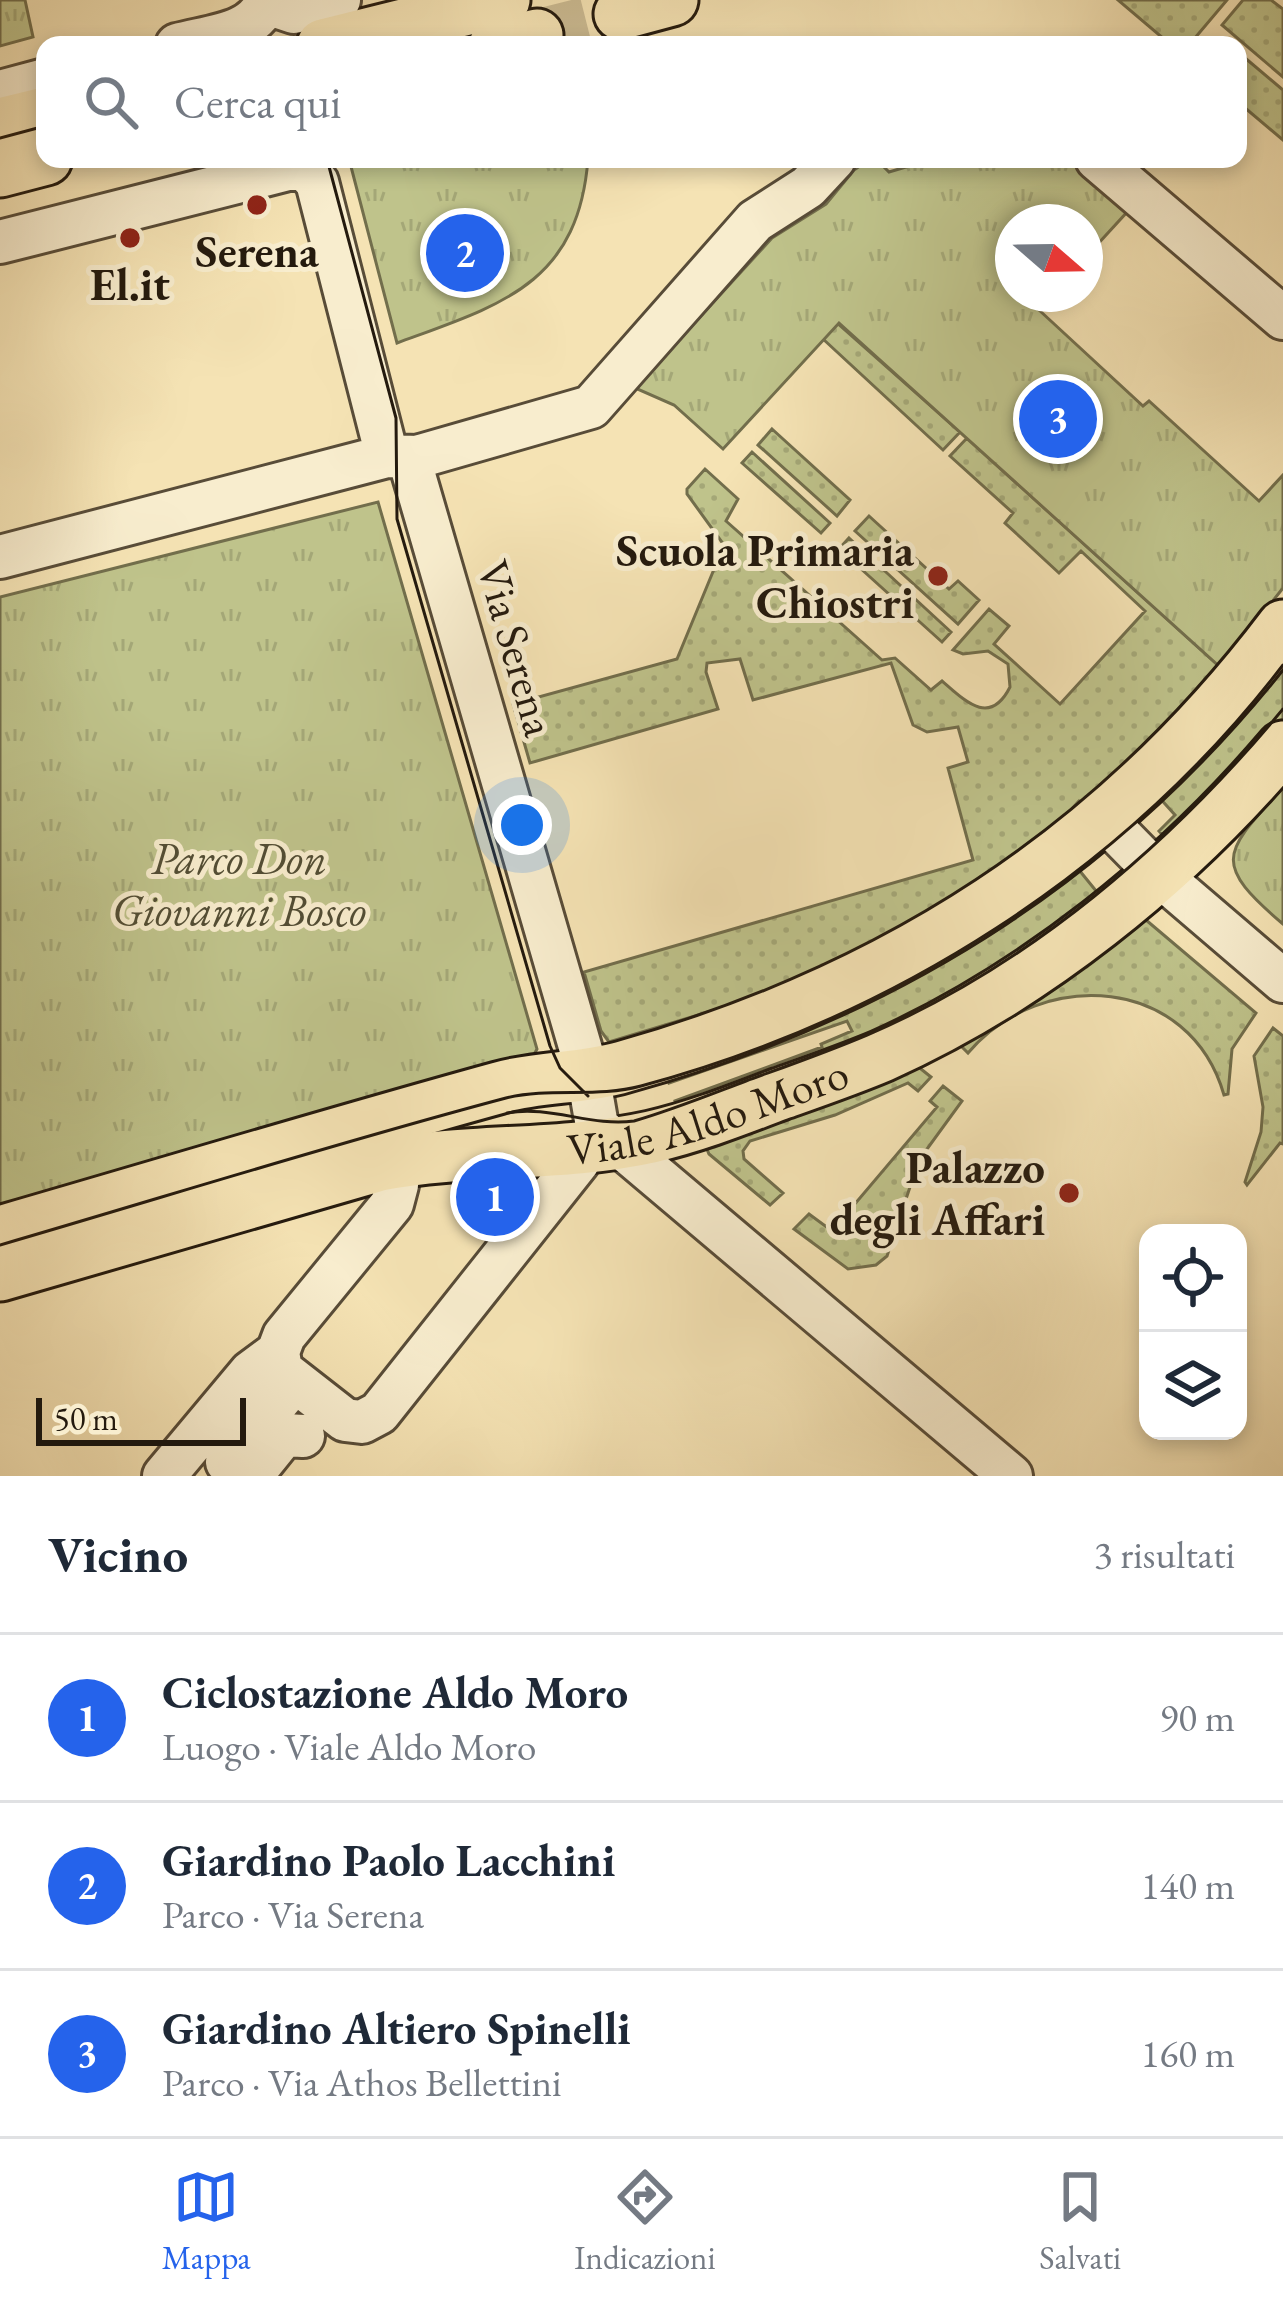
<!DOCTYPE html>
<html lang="it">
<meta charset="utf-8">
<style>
:root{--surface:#fff;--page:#f6f6f7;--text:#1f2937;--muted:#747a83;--line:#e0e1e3;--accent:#2563eb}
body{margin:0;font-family:"EB Garamond",serif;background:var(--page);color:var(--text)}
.controls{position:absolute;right:36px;bottom:36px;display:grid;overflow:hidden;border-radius:24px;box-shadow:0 6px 18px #0003}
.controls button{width:108px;height:108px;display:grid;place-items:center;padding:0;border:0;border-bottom:3px solid var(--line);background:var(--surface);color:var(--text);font:60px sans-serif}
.compass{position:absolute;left:995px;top:204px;width:108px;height:108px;border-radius:50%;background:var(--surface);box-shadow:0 6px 18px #0003;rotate:110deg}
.scale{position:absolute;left:36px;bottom:30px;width:210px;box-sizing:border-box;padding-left:12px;border:6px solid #241a0e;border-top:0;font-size:33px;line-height:42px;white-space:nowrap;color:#241a0e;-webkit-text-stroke:9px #f8edce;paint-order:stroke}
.you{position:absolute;left:522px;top:825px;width:42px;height:42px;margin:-30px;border:9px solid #fff;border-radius:50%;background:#1a73e8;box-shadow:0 0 0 18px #1a73e833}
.badge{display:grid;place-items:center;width:78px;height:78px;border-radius:50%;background:var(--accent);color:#fff;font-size:39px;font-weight:700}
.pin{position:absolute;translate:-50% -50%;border:6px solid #fff;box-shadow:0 3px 12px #0006}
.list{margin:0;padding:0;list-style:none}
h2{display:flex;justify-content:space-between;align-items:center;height:156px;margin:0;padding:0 48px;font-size:51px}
h2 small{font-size:39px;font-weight:400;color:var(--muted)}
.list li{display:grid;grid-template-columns:78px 1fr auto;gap:36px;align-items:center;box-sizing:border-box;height:168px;padding:0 48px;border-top:3px solid var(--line)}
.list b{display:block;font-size:45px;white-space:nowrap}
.list p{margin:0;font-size:39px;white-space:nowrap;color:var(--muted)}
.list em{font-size:39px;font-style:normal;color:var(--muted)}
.icon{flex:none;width:66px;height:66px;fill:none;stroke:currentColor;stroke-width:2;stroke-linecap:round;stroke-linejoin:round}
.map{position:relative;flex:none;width:1283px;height:1476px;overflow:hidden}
.search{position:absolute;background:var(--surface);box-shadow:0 6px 18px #0003;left:36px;right:36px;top:36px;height:132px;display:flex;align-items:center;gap:30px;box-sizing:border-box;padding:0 42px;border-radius:24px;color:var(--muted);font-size:45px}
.sheet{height:660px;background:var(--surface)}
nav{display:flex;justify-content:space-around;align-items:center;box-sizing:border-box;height:168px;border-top:3px solid var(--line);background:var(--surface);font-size:33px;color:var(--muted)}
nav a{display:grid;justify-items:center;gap:6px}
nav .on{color:var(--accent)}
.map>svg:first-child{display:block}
</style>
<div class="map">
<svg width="1283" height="1476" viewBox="0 0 1283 1476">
<defs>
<pattern id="grass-dots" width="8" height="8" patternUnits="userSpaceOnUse" patternTransform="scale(3)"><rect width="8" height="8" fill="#bfc38b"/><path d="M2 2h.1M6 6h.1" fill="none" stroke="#a4a777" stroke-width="1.8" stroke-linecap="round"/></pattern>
<pattern id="park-tufts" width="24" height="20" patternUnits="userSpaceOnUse" patternTransform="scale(3)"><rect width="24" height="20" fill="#bfc38b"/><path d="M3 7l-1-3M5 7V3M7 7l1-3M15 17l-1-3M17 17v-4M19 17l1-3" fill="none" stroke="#a4a777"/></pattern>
</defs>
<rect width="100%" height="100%" fill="#f5e3b4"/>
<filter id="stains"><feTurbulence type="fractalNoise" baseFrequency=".00167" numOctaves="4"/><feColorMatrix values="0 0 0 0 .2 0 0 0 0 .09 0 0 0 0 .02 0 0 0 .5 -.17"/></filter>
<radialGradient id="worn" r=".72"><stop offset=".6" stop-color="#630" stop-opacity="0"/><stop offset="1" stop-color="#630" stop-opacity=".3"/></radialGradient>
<path fill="url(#grass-dots)" stroke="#726e4c" stroke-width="3" d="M 1118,0 L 1227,0 L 1189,45 L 1171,45 Z
M 1243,0 L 1271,0 L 1283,9 L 1283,77 L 1222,25 Z
M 1238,52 L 1283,90 L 1283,140 L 1238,102 Z
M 837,323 L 960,432 L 943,450 L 823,339 Z
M 772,429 L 850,500 L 837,516 L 758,445 Z
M 967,438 L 1220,667 L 1163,730 L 1086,803 L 1079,801 L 1056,826 L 956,899 L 841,961 L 731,1005 L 609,1042 L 601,1031 L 584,972 L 973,860 L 948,768 L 968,762 L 958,727 L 927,732 L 913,725 L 891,663 L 753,700 L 740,659 L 707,663 L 706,672 L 718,709 L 530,763 L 513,704 L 677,659 L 724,545 L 687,494 L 687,489 L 705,469 L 738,499 L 726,521 L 882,660 L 895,658 L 931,690 L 942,681 C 965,701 990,727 1010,687 L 1008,664 L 988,651 L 963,654 L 953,650 L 989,609 L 1009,626 L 994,644 L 1060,704 L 1145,611 L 1081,551 L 1059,573 L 1005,523 L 1013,513 L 950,456 Z
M 752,452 L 830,523 L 821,533 L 742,463 Z
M 869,516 L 949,589 L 958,581 L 979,600 L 958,624 L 855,531 Z
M 849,538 L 951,632 L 942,642 L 839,549 Z
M 1283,655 L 1283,719 L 1168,841 L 1159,831 L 1175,815 L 1157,795 Z
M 1075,865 L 1101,897 L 918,1018 L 679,1112 L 675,1101 L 822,1047 L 821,1044 L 852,1031 L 847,1021 L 669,1083 L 666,1074 Z
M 1140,919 L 1146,920 L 1256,1013 L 1232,1049 L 1228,1094 L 1224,1095 C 1190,976 1042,966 968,1053 L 958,1043 Z
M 1273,1028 L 1283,1036 L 1283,1144 L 1280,1143 L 1247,1185 L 1245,1182 L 1261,1132 L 1263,1107 L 1254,1056 Z
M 916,1065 L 931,1077 L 918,1091 L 908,1083 L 835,1115 L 750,1141 L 743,1151 L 744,1159 L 783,1193 L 770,1205 L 709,1154 L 706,1147 L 832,1103 Z
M 943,1086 L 962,1101 L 919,1160 L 887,1256 L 876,1265 L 848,1269 L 794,1229 L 809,1214 L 832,1231 L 937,1107 L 930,1101 Z"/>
<path fill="url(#park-tufts)" stroke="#726e4c" stroke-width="3" d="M 0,0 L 25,0 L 33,37 L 0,46 Z
M 349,159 L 588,159 C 578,285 500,305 397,343 Z
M 870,159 L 876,159 L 889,172 L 933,159 L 1070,159 L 1128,211 L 1085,258 L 1085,222 L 1013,222 L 1013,294 L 1053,294 L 1039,310 L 1143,406 L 1149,401 L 1259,501 L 1283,475 L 1283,588 L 1220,667 L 839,323 L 723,449 L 674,405 L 635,388 L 772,238 L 826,204 L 854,170 Z
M 378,502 L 537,1049 L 532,1058 L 0,1213 L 0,597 Z
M 1283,787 L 1283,924 C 1210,862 1224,853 1283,787 Z"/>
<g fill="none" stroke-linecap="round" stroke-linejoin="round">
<path stroke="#cbbb93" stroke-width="51" stroke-dasharray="51 26" stroke-linecap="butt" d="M 537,35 L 620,14"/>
<g stroke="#584c38" stroke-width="48">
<path id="minor" d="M 267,3 L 294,12 L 339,0
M 177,45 C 210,36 255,35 267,0
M 0,92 L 45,80
M 1097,159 L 1283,318
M 0,242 L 288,169 L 305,169 L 317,182 L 387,456
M 0,557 L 387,456 L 417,457 L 591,407 L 755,221 L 808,187 L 834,159
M 1104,819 L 1158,874 L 1283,981
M 599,1128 L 1011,1476
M 386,1133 L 397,1185 L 392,1204 L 284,1336 L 278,1352 L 281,1370 L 345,1420 L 362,1422 L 379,1413 L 578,1162 L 597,1126 L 588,1074 L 409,458
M 227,1462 L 295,1381
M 164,1476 L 251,1372 L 278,1352
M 251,1476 L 284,1435 L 303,1436"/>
</g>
<g stroke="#241a0e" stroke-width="57">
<g id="major">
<path d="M 620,14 L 672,0"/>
<path d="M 323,45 L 504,0"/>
<path d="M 495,45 L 537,35"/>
<path d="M 0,124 L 45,113"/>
<path d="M 0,171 L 46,159"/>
<path d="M 0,1232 C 166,1184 331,1134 498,1088 C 539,1076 582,1079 623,1067 C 893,991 1113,851 1283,626"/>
<path id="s1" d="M 0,1275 L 380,1165 C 470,1148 561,1157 651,1137 C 695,1127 738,1110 780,1094 C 814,1082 849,1070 882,1056 C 1035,987 1175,874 1283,747"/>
</g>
</g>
<use href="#minor" stroke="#f8edce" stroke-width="42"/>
<use href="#major" stroke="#f5e3b4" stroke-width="51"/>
<path stroke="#241a0e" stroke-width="3" d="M 0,138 L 45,126
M 327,159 L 396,418 L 397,519 L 550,1046 L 560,1068 L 588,1096
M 507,1113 C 550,1105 591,1127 634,1121 C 672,1110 709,1095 746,1081 C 787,1066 827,1052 867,1035 C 1029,966 1171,844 1283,709
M 0,1245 C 168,1196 336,1143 506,1098 C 550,1087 597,1098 641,1086 C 893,1018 1123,873 1283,665"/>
</g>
<g fill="#8f2418" stroke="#f8edce" stroke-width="4.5">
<circle cx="257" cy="205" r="12"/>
<circle cx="130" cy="238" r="12"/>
<circle cx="938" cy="576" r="12"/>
<circle cx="1069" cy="1193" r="12"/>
</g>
<g text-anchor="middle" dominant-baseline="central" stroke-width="10" stroke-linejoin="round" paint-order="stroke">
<g font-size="45" font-weight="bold" fill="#241a0e" stroke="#f8edce">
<text x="257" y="251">Serena</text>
<text x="130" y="284">El.it</text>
<text x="914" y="550" text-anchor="end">Scuola Primaria<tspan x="914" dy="52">Chiostri</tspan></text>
<text x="1045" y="1167" text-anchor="end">Palazzo<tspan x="1045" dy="52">degli Affari</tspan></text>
</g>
<g font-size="45" fill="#241a0e" stroke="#f8edce">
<text transform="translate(517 648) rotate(74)">Via Serena</text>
<text stroke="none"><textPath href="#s1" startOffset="729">Viale Aldo Moro</textPath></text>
</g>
<g font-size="45" font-style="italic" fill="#524d34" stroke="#f8edce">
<text x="239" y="858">Parco Don<tspan x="239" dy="52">Giovanni Bosco</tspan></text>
</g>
</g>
<rect width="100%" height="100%" filter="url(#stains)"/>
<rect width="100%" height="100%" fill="url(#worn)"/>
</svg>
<div class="controls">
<button><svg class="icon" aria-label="locate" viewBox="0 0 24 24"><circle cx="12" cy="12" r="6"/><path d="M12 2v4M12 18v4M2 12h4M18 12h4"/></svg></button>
<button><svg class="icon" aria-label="layers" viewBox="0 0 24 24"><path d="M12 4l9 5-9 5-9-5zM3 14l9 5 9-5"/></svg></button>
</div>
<svg class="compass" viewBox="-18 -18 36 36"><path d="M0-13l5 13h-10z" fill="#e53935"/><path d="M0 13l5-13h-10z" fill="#747a83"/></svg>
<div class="scale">50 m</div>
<div class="you"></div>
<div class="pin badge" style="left:495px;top:1197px">1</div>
<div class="pin badge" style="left:465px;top:253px">2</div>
<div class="pin badge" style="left:1058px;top:419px">3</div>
<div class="search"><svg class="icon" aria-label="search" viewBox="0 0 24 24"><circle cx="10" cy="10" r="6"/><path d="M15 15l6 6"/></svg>Cerca qui</div>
</div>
<section class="sheet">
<h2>Vicino<small>3 risultati</small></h2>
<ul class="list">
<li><span class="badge">1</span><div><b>Ciclostazione Aldo Moro</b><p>Luogo · Viale Aldo Moro</p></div><em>90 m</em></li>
<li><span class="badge">2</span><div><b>Giardino Paolo Lacchini</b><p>Parco · Via Serena</p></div><em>140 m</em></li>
<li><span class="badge">3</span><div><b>Giardino Altiero Spinelli</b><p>Parco · Via Athos Bellettini</p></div><em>160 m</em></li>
</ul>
</section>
<nav>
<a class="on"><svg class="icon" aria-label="map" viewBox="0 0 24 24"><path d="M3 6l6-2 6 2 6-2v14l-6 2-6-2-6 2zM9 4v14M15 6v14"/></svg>Mappa</a>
<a><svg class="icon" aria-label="directions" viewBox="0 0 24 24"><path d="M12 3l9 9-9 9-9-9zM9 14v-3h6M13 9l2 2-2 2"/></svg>Indicazioni</a>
<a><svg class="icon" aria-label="saved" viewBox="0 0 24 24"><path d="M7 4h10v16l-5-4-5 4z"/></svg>Salvati</a>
</nav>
